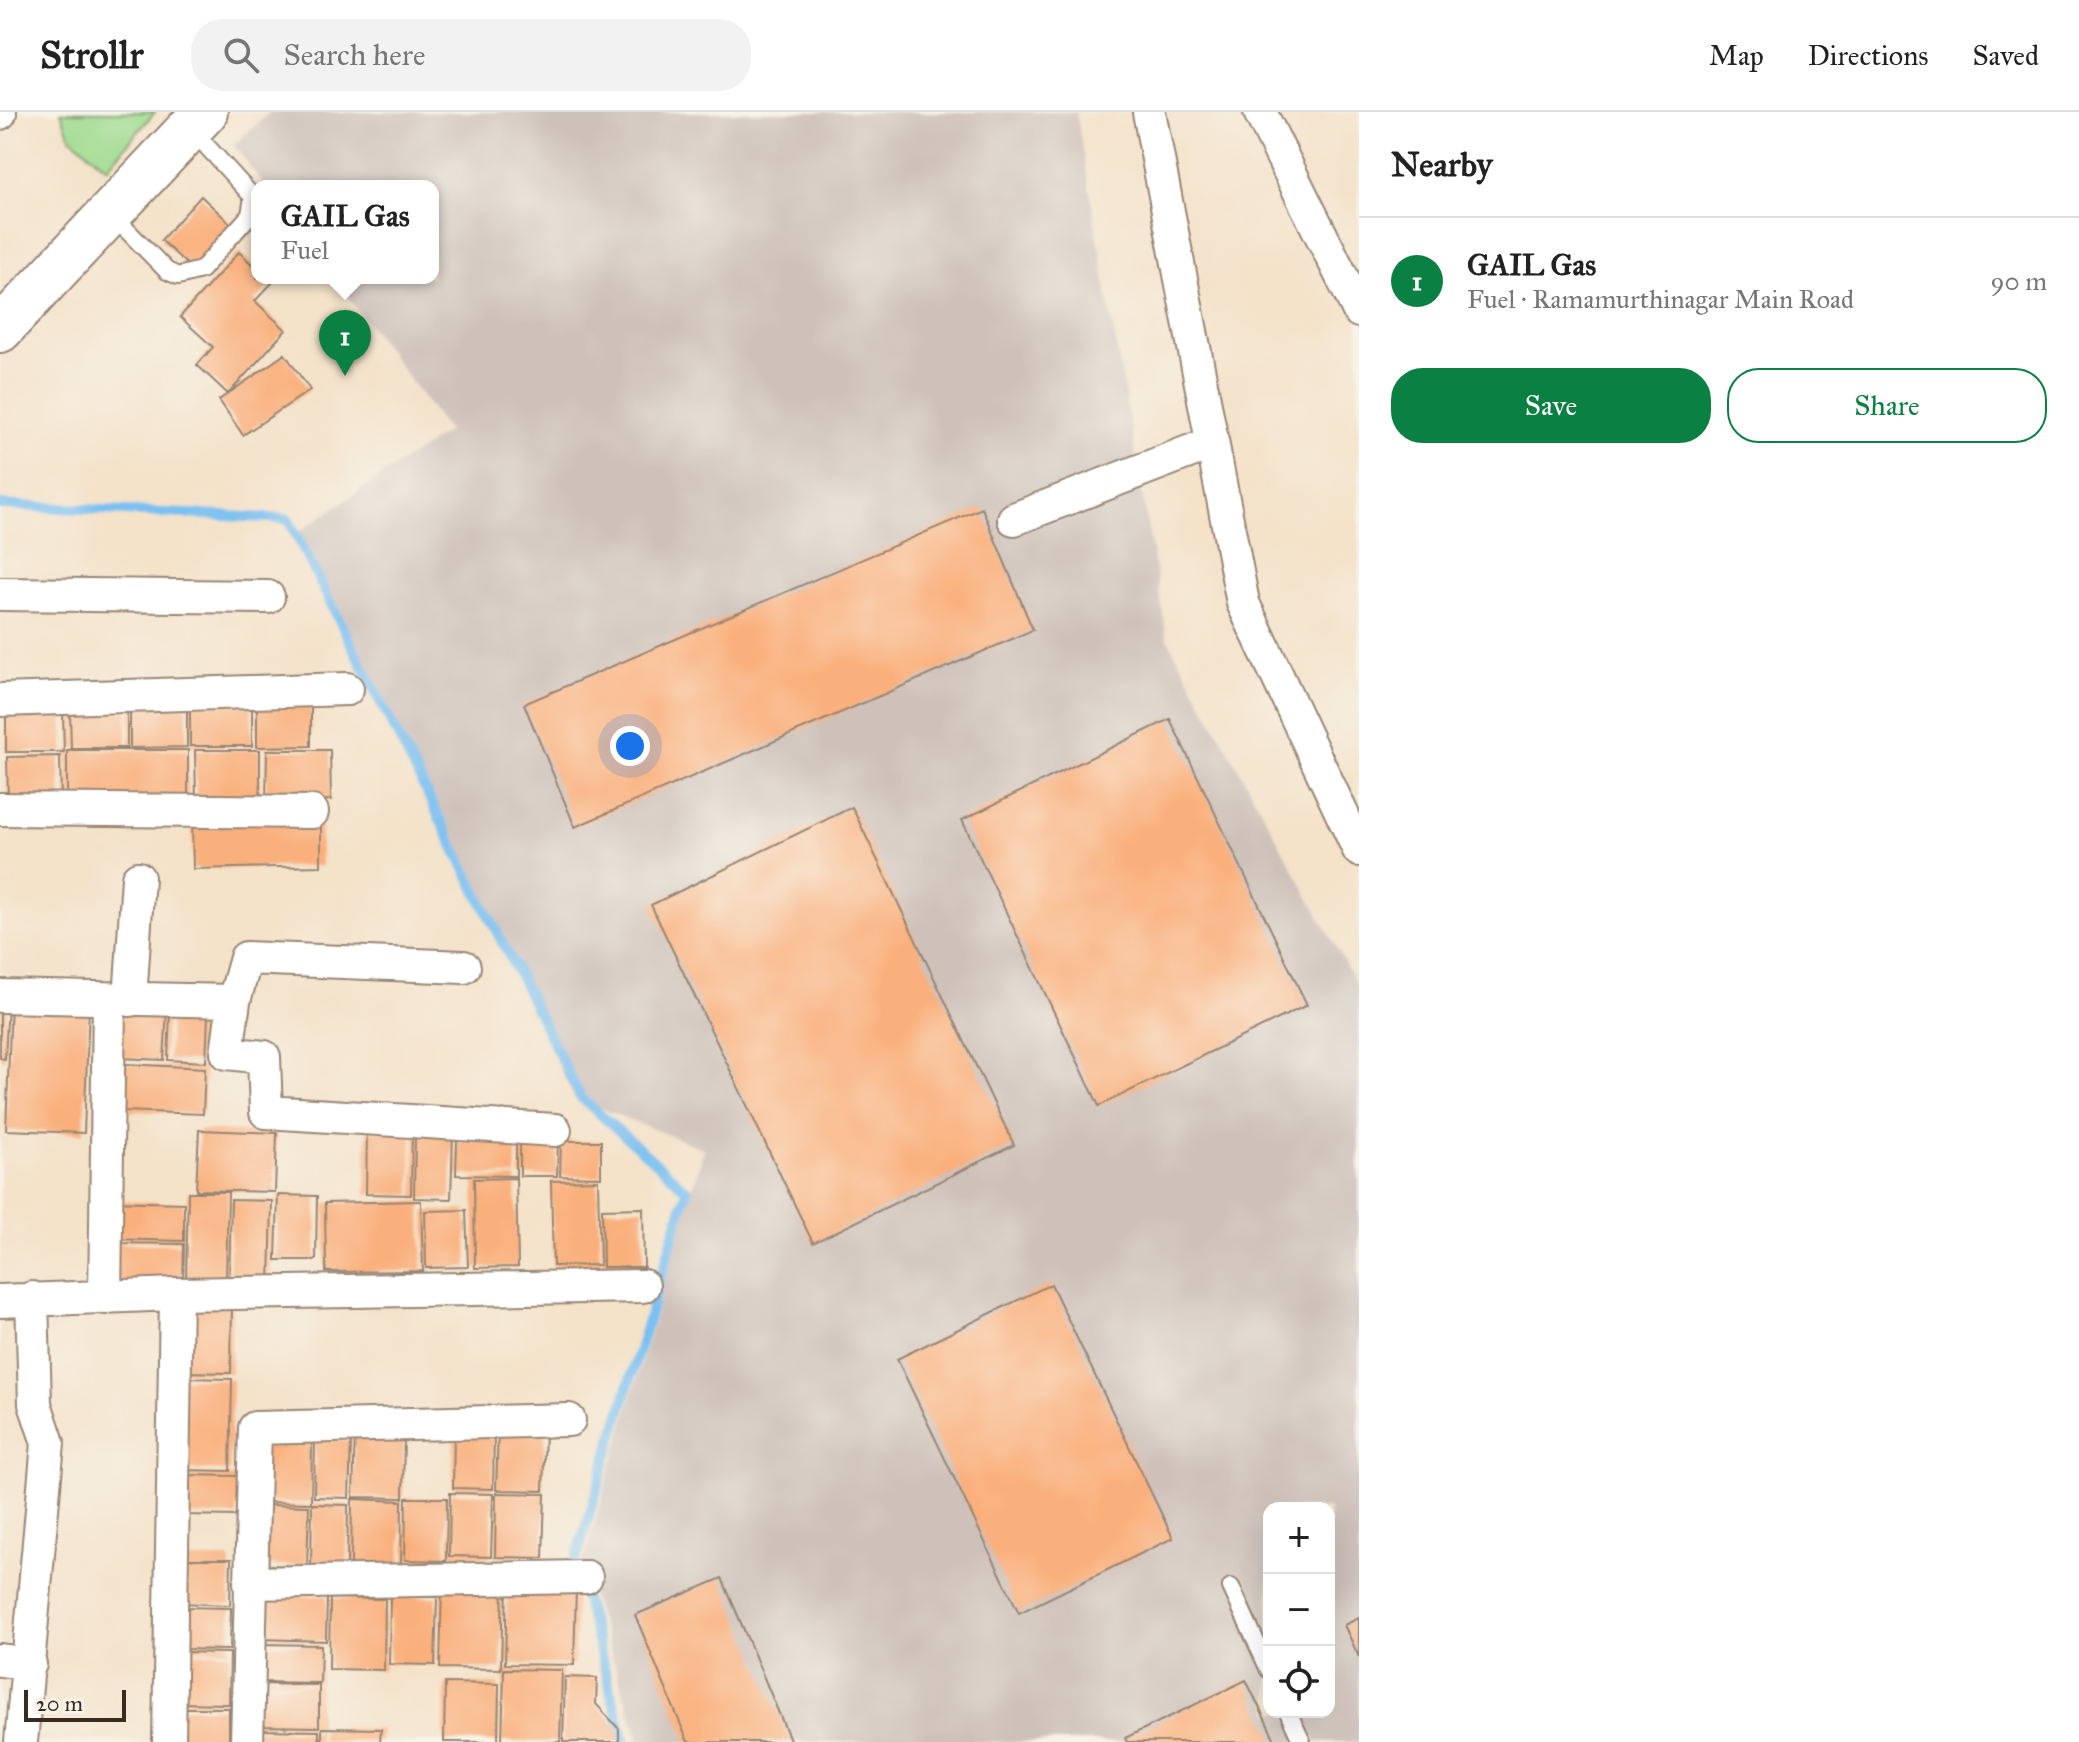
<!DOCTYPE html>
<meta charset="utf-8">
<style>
:root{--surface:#fff;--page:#f2f2f2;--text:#222;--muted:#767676;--line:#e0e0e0;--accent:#0b8043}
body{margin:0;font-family:"IM FELL Great Primer",serif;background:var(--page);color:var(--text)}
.controls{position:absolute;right:24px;bottom:24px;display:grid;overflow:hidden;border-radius:16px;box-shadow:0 8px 32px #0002}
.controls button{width:72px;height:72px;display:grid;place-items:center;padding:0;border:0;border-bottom:2px solid var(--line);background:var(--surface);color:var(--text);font:40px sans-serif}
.scale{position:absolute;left:24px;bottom:20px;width:102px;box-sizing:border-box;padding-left:8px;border:4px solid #3b2a1e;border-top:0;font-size:22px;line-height:28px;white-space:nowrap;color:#3b2a1e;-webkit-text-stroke:6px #f7f3e8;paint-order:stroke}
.you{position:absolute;left:630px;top:634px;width:28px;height:28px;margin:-20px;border:6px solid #fff;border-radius:50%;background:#1a73e8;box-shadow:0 0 0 12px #1a73e833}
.badge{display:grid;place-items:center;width:52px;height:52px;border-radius:50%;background:var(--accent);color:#fff;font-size:26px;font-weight:700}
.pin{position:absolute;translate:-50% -66px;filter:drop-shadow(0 2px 4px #0008)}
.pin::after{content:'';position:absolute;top:42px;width:28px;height:24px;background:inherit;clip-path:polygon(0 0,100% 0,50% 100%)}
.popup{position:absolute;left:251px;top:68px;width:188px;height:104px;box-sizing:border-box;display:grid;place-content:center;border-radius:16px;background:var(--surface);filter:drop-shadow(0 2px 6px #0005);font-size:26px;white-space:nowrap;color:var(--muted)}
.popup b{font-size:30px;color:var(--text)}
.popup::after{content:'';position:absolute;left:50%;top:100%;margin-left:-16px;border:16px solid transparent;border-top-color:var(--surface)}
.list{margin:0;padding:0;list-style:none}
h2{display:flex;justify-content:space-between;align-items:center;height:104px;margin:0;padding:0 32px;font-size:34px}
h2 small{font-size:26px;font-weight:400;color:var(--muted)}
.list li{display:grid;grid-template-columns:52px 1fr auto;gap:24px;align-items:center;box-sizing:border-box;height:128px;padding:0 32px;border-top:2px solid var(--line)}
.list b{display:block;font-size:30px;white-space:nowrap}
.list p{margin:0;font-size:26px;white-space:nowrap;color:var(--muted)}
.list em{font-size:26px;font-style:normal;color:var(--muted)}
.actions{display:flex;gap:16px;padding:24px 32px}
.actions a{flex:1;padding:18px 0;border:2px solid var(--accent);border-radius:32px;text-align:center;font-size:28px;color:var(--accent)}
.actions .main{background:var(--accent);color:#fff}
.icon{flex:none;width:44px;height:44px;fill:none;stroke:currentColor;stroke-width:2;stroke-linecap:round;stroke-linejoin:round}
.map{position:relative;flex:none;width:1359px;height:1630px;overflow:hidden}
header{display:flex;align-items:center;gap:48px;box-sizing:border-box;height:112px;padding:0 40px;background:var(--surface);border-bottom:2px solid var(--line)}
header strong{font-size:38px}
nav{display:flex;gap:44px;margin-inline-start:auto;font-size:28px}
.search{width:560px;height:72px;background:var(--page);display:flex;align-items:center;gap:20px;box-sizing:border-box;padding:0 28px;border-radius:32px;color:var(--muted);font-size:30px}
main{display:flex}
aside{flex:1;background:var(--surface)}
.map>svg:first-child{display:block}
</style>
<header>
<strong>Strollr</strong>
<div class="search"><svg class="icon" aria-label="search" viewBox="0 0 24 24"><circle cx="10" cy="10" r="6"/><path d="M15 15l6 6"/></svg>Search here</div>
<nav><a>Map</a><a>Directions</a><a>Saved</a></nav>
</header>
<main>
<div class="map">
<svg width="1359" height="1630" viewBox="0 0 1359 1630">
<rect width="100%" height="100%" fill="#f7f3e8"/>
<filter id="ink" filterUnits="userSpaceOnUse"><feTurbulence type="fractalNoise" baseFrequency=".0125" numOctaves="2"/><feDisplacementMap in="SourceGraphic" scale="16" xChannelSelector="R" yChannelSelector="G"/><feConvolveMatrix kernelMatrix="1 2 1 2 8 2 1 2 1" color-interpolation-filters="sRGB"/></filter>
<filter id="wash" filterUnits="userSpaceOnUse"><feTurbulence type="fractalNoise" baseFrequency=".006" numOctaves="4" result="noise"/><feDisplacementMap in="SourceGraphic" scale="32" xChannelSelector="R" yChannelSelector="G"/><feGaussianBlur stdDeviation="1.8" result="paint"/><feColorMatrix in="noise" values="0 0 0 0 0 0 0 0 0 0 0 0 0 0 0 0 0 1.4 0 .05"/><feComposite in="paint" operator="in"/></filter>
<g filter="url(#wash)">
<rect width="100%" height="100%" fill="#f4e2c9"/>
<path fill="#cec1ba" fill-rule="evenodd" d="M 270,0 L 1076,0 L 1167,526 L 1359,877 L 1359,1630 L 640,1630 L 582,1454 L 704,1037 L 574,986 L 300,419 L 448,319 L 334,166 L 433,166 L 433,74 L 265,74 L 234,33 ZM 1269,1396 L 1329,1396 L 1329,1600 L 1269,1600 Z"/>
<path fill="#9fdb8f" stroke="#6d8256" stroke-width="2" d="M 61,0 L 155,0 L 107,56 L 70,25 Z"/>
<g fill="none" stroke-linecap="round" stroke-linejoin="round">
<path stroke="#7ac0f1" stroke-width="10" d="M 0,393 L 288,407 L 581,986 L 687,1078 L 575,1451 L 625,1630"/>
</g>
<g id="blocks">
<path fill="#fab07d" d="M 201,84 L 233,114 L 193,158 L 161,128 Z
M 239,140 L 257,157 L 257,166 L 267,166 L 272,171 L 255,189 L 286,218 L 228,282 L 197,253 L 213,235 L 180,205 Z
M 285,242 L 310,278 L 243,323 L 219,288 Z
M 982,396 L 1033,518 L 575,715 L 524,592 Z
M 257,587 L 311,587 L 311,634 L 257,635 Z
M 190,592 L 252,592 L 252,634 L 190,634 Z
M 130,595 L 187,595 L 187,635 L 130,636 Z
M 127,599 L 127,636 L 71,636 L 70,600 Z
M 6,603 L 63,603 L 64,640 L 6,640 Z
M 1170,607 L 1307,893 L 1099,994 L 962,708 Z
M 67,638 L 188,638 L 188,688 L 67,689 Z
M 195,638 L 260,638 L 260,688 L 196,688 Z
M 267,638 L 330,638 L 331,688 L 266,689 Z
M 60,644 L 61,689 L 8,689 L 7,645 Z
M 852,695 L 1014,1033 L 813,1131 L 651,793 Z
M 321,703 L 321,754 L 193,757 L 192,706 Z
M 0,891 L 8,891 L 5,947 L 0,946 Z
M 11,891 L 89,894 L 84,1021 L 6,1018 Z
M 122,895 L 167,897 L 164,948 L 120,946 Z
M 170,902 L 208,904 L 206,950 L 168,948 Z
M 125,952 L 205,956 L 203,1002 L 123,999 Z
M 199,1018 L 277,1021 L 275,1080 L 196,1078 Z
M 367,1019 L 412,1019 L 411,1083 L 366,1082 Z
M 415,1022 L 453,1023 L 451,1087 L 414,1086 Z
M 520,1027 L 558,1028 L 557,1064 L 520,1064 Z
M 457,1029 L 516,1029 L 516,1064 L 456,1063 Z
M 561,1029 L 601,1029 L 601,1065 L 560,1064 Z
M 516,1066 L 518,1155 L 475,1156 L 474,1067 Z
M 598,1068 L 600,1153 L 553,1154 L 551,1069 Z
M 188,1080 L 228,1080 L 226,1171 L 186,1170 Z
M 278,1083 L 317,1084 L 316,1148 L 276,1148 Z
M 231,1088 L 272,1089 L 270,1173 L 229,1172 Z
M 111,1089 L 184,1091 L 184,1129 L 110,1127 Z
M 421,1089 L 423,1159 L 326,1160 L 325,1091 Z
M 643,1096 L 644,1155 L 603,1155 L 602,1097 Z
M 466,1098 L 468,1155 L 426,1156 L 425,1099 Z
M 110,1131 L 184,1132 L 183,1171 L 109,1170 Z
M 1051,1172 L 1173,1426 L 1019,1501 L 897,1247 Z
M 185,1190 L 232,1191 L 231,1261 L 183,1260 Z
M 183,1266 L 232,1267 L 230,1359 L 181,1358 Z
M 355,1318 L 404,1319 L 403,1386 L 353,1385 Z
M 498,1318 L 545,1319 L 543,1379 L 496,1378 Z
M 454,1322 L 494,1323 L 493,1377 L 453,1376 Z
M 315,1328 L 351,1329 L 349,1386 L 314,1385 Z
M 264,1329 L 312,1330 L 311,1391 L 262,1390 Z
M 183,1363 L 238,1364 L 237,1404 L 183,1403 Z
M 450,1381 L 493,1382 L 491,1445 L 449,1444 Z
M 496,1381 L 545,1382 L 543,1446 L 495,1445 Z
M 406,1386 L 447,1386 L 446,1449 L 405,1448 Z
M 352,1387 L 402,1389 L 401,1454 L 351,1453 Z
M 312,1392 L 348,1393 L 347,1454 L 311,1454 Z
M 262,1393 L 309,1394 L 307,1454 L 260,1453 Z
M 180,1447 L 231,1447 L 230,1493 L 179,1491 Z
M 722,1466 L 791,1630 L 688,1630 L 635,1503 Z
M 442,1471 L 503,1473 L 501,1557 L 440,1556 Z
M 507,1474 L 576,1475 L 574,1553 L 505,1552 Z
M 260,1483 L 327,1484 L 326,1529 L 259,1527 Z
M 390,1484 L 437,1485 L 435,1553 L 389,1552 Z
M 330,1486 L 385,1487 L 384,1558 L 329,1557 Z
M 180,1495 L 231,1496 L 230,1538 L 179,1537 Z
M 1359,1506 L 1359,1545 L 1344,1513 Z
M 257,1532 L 321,1533 L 320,1571 L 256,1570 Z
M 178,1540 L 230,1541 L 229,1592 L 177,1591 Z
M 504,1557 L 562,1558 L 560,1630 L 502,1630 Z
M 565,1565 L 597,1566 L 596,1592 L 619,1617 L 619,1630 L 563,1630 Z
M 1246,1568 L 1276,1630 L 1127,1630 L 1125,1626 Z
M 445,1571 L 499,1572 L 498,1630 L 444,1630 Z
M 255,1572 L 319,1573 L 319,1615 L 254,1614 Z
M 178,1596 L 229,1596 L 229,1630 L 177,1630 Z
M 322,1616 L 381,1617 L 380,1630 L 322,1630 Z
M 254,1618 L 319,1619 L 319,1630 L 253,1630 Z"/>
</g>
</g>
<g filter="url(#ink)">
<use href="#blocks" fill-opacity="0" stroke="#988674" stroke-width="2"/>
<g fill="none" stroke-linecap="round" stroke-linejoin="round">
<g stroke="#988674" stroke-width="20">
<path id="lane" d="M 111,102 L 167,159 L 178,164 L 201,158 L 250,103 L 253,85 L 191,17
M 1231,1475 L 1269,1558
M 1288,1600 L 1302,1630"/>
</g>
<g stroke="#988674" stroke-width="36">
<path id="street" d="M 1149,0 L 1243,491 L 1359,738
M 1260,0 L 1359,199
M 0,1 L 0,0
M 1014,407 L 1212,331
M 0,482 L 268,485
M 0,588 L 347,577
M 0,697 L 312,700
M 0,884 L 234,889 L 227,941 L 264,945 L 266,1000 L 555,1018
M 130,888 L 138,766
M 234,889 L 246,846 L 464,855
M 105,1186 L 109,888
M 0,1189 L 176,1182 L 643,1174
M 250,1471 L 586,1465
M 0,1548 L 30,1552
M 21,1630 L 48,1331 L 35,1292 L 32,1186
M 169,1630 L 176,1182
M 247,1630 L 255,1316 L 569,1308"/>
</g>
<g stroke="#988674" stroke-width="48">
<path id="secondary" d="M 0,218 L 205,0"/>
</g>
<use href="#lane" stroke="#fff" stroke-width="16"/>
<use href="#street" stroke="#fff" stroke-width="32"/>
<use href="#secondary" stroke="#fff" stroke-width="44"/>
</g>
</g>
</svg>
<div class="controls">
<button>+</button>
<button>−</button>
<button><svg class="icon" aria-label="locate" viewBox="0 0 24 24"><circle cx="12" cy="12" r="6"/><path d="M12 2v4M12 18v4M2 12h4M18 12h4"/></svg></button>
</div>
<div class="scale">20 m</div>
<div class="you"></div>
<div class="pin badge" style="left:345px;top:264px">1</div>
<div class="popup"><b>GAIL Gas</b>Fuel</div>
</div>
<aside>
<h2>Nearby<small></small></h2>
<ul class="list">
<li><span class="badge">1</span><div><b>GAIL Gas</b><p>Fuel · Ramamurthinagar Main Road</p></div><em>90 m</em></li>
</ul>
<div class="actions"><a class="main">Save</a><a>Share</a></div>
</aside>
</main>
